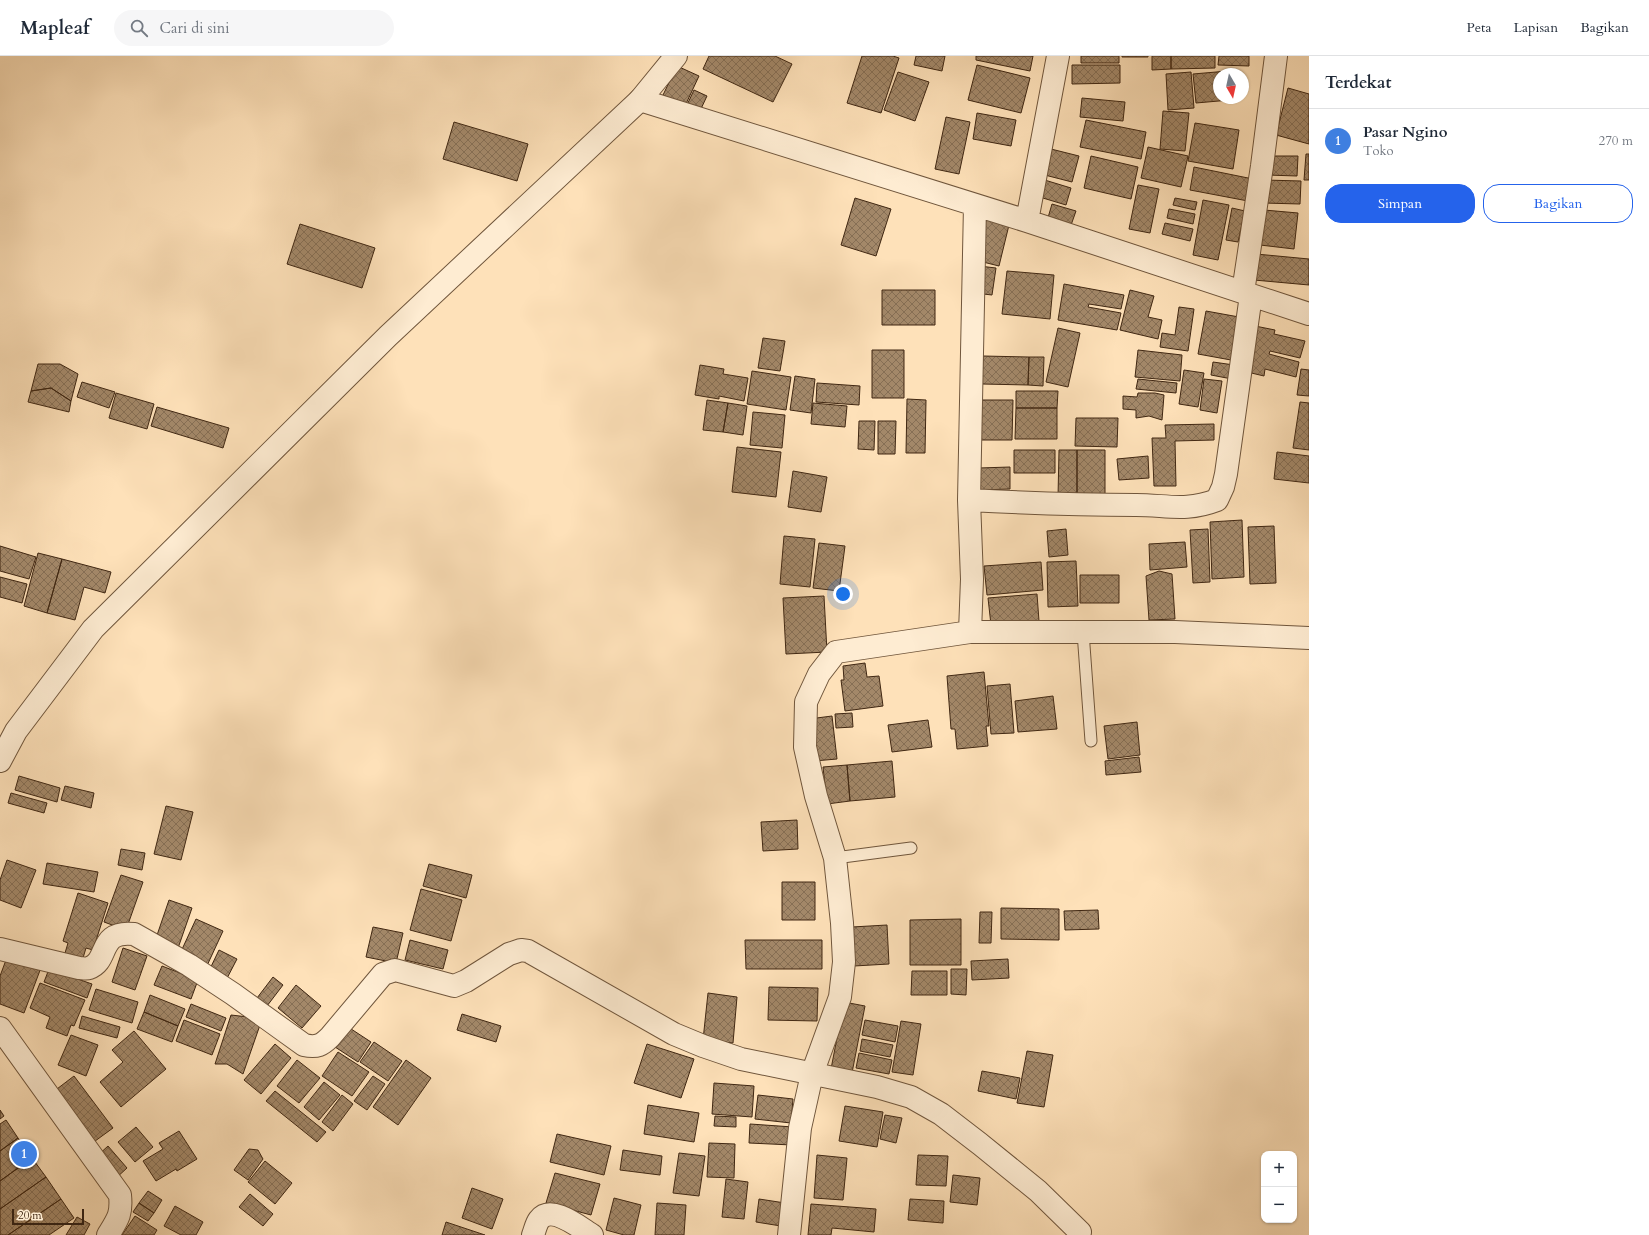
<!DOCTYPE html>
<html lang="id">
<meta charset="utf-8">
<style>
:root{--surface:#fff;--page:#f6f6f7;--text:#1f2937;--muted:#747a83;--line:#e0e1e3;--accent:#2563eb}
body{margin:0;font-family:Cardo,serif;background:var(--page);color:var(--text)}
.controls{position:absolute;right:12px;bottom:12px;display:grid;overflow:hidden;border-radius:8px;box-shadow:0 1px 3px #0004}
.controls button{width:36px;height:36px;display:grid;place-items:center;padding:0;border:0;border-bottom:1px solid var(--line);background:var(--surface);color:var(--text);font:20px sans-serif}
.compass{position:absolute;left:1213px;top:12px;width:36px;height:36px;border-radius:50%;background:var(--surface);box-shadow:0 1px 3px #0004;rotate:171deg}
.scale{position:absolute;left:12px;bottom:10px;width:72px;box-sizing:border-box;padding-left:4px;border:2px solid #402712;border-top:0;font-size:11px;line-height:14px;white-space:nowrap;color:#402712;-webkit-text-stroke:3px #feecd2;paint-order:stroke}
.you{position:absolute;left:843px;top:538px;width:14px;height:14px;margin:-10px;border:3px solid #fff;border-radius:50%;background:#1a73e8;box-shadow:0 0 0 6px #1a73e833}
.badge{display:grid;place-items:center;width:26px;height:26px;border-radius:50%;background:var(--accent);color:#fff;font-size:13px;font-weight:700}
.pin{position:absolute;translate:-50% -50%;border:2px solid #fff;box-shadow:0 1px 4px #0006}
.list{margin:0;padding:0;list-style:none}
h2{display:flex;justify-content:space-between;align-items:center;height:52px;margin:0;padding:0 16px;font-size:17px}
h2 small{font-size:13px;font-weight:400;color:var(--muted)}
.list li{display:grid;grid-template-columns:26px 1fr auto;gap:12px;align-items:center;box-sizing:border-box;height:64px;padding:0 16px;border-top:1px solid var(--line)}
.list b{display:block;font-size:15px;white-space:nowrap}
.list p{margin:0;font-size:13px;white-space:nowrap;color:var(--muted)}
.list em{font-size:13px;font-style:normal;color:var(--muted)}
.actions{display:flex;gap:8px;padding:12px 16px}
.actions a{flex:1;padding:9px 0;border:1px solid var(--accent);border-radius:16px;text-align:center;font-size:14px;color:var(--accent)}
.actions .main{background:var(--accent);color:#fff}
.icon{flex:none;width:22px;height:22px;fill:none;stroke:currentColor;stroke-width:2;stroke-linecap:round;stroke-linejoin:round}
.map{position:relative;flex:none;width:1309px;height:1179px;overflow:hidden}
header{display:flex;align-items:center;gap:24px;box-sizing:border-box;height:56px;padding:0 20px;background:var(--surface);border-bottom:1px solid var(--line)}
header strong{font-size:19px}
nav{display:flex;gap:22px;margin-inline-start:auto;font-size:14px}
.search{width:280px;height:36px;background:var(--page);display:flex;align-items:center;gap:10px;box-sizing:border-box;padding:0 14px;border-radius:22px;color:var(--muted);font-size:15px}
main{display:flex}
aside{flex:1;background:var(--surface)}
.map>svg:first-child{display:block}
</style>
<header>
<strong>Mapleaf</strong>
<div class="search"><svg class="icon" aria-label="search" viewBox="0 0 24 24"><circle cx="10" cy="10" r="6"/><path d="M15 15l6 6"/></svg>Cari di sini</div>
<nav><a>Peta</a><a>Lapisan</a><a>Bagikan</a></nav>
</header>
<main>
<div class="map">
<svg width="1309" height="1179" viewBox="0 0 1309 1179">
<defs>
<pattern id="building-cross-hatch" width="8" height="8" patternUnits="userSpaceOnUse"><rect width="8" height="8" fill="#a38869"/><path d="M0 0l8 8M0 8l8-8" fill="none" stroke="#866f55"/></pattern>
</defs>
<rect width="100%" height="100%" fill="#fee1b9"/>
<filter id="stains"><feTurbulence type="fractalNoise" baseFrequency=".005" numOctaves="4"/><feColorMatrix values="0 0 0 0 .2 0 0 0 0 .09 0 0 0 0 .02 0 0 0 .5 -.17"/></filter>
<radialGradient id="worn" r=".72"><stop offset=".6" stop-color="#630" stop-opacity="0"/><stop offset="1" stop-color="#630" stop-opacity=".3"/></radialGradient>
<path fill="url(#building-cross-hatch)" stroke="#402712" d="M 709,0 L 775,0 L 792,8 L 773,46 L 703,13 Z
M 862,0 L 893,0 L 899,2 L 881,57 L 847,47 Z
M 916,0 L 945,0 L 942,15 L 914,9 Z
M 976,0 L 1033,0 L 1030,15 L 976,4 Z
M 1081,0 L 1119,0 L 1119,7 L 1081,7 Z
M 1122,0 L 1148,0 L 1148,1 L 1122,1 Z
M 1152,0 L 1171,0 L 1171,13 L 1152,14 Z
M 1171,0 L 1215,0 L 1215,12 L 1171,13 Z
M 1219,0 L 1249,0 L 1249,10 L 1218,9 Z
M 977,9 L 1030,22 L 1021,57 L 968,44 Z
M 1072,9 L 1120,9 L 1120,27 L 1072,28 Z
M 677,10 L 699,20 L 685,50 L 663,39 Z
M 1228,15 L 1228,18 L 1219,18 L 1219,42 L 1230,42 L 1230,44 L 1196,47 L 1193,18 Z
M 898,16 L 929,26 L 915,65 L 884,54 Z
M 1191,16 L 1194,52 L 1168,54 L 1166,18 Z
M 1288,32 L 1309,38 L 1309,88 L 1276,79 Z
M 694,34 L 707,40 L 699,57 L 686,51 Z
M 1082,42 L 1125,46 L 1123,65 L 1080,61 Z
M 1163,55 L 1189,57 L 1185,95 L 1160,93 Z
M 977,57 L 1016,64 L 1011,90 L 973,83 Z
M 946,61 L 970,66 L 959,118 L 935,113 Z
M 1086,64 L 1146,76 L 1141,103 L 1080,91 Z
M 454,66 L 528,88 L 517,125 L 443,103 Z
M 1195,67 L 1239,74 L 1233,113 L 1188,105 Z
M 1043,91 L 1079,100 L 1072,126 L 1037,117 Z
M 1148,91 L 1188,100 L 1181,131 L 1141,122 Z
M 1306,98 L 1309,98 L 1309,124 L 1304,124 Z
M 1091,100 L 1138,111 L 1131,143 L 1084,132 Z
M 1268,100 L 1298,100 L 1297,120 L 1267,119 Z
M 1194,111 L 1253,123 L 1248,145 L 1190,134 Z
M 1038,122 L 1071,132 L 1066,149 L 1033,139 Z
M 1264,124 L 1301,125 L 1300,148 L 1263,147 Z
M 1138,129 L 1159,133 L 1150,177 L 1129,173 Z
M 855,142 L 891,153 L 876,200 L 841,189 Z
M 1175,142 L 1197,146 L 1195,154 L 1173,149 Z
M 1203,144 L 1229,149 L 1218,204 L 1193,199 Z
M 1052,148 L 1076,155 L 1070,172 L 1047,165 Z
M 1232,152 L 1245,155 L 1238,186 L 1226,184 Z
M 1169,153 L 1195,158 L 1193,168 L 1167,162 Z
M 1264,154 L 1298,157 L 1294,193 L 1260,189 Z
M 986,163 L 1009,169 L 999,210 L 975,204 Z
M 1165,167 L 1193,173 L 1190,185 L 1162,178 Z
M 300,168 L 375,192 L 362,232 L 287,208 Z
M 1256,198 L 1309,203 L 1309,229 L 1254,224 Z
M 979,210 L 996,212 L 992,239 L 975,237 Z
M 1007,215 L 1054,219 L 1050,263 L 1002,258 Z
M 1064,228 L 1124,239 L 1121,253 L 1089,248 L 1088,251 L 1121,257 L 1117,274 L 1058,264 Z
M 882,234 L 935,234 L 935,269 L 882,269 Z
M 1130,234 L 1154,240 L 1148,261 L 1162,264 L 1158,283 L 1120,274 Z
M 1179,251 L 1194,253 L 1188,295 L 1160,291 L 1162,277 L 1175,279 Z
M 1206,255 L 1239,261 L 1231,304 L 1198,298 Z
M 1255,270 L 1275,274 L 1274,278 L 1305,285 L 1300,302 L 1270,295 L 1269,298 L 1299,306 L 1296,321 L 1265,313 L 1264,320 L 1243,315 Z
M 1058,272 L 1080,277 L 1068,331 L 1046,326 Z
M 763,282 L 785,285 L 780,315 L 758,312 Z
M 872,294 L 904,294 L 904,342 L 872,342 Z
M 1138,294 L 1182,299 L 1180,325 L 1135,321 Z
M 983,300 L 1029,301 L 1028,329 L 982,328 Z
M 1029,301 L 1044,301 L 1043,330 L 1028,329 Z
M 1213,306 L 1234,309 L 1232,323 L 1211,319 Z
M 38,308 L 60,308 L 78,318 L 71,345 L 51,332 L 31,335 Z
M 700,309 L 724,313 L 723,318 L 748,322 L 744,345 L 719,340 L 719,343 L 695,339 Z
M 1301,313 L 1309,314 L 1309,340 L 1297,339 Z
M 1184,314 L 1204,317 L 1198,351 L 1179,348 Z
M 752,315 L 791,321 L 786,354 L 747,348 Z
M 795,320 L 815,323 L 811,357 L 790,354 Z
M 1138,323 L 1177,327 L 1176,337 L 1136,333 Z
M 1204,323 L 1222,325 L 1217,357 L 1200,354 Z
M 82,326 L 115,336 L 109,352 L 77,341 Z
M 817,327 L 860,330 L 859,349 L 816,346 Z
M 51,332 L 71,345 L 69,356 L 28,346 L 31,335 Z
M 1016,335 L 1058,335 L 1057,352 L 1016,352 Z
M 116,337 L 154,348 L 147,373 L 109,362 Z
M 1138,337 L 1155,337 L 1164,339 L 1162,364 L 1149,360 L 1136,362 L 1136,354 L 1123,353 L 1123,340 L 1137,341 Z
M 907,343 L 926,344 L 925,397 L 906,397 Z
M 707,344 L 728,347 L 723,376 L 703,374 Z
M 981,344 L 1013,344 L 1012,384 L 981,384 Z
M 1300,346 L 1309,347 L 1309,394 L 1293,392 Z
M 728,347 L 747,350 L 743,379 L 723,376 Z
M 813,347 L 847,350 L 845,371 L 811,368 Z
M 157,351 L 229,372 L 223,392 L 151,370 Z
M 1016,352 L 1057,352 L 1057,383 L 1015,383 Z
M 753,356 L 785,359 L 782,392 L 750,389 Z
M 1076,362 L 1118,362 L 1117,391 L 1075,390 Z
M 859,365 L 875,365 L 874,394 L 858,393 Z
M 878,365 L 896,365 L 895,398 L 878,398 Z
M 1214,368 L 1214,384 L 1175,385 L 1176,430 L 1154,430 L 1152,382 L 1166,382 L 1165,369 Z
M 737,391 L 781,396 L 776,441 L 732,436 Z
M 1014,394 L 1055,394 L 1055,417 L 1014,417 Z
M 1059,394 L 1077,394 L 1077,446 L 1058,441 Z
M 1077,394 L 1105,394 L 1105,441 L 1077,446 Z
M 1277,396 L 1309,400 L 1309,427 L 1274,423 Z
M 1148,400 L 1149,422 L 1119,424 L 1117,403 Z
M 1010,411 L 1010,433 L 980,434 L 979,412 Z
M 793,415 L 827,421 L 821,456 L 788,451 Z
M 1242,464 L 1244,521 L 1212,523 L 1210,466 Z
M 1274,470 L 1276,527 L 1250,528 L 1248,471 Z
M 1066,473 L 1068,499 L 1049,501 L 1047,475 Z
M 1208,473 L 1210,526 L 1193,527 L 1190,474 Z
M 784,480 L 815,483 L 810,531 L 780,528 Z
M 1185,486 L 1187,511 L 1150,514 L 1149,488 Z
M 819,487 L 845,490 L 839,535 L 813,532 Z
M 0,490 L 36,501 L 29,523 L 0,515 Z
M 38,497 L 62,503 L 47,557 L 24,550 Z
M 62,503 L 111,516 L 105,537 L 84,531 L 75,564 L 47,557 Z
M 1076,505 L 1078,550 L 1048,551 L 1047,506 Z
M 1041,506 L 1043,534 L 987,539 L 984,510 Z
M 1159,515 L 1172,518 L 1175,563 L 1149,564 L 1146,520 Z
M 1080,519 L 1119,519 L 1119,547 L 1080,547 Z
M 0,521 L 27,528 L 22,547 L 0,541 Z
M 1037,538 L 1039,565 L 991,569 L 988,542 Z
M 824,540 L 827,596 L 786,598 L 783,542 Z
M 865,607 L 867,621 L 879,620 L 883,650 L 845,655 L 841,624 L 844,624 L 843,610 Z
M 984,616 L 989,670 L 986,670 L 988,690 L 957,693 L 955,673 L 951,673 L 947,620 Z
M 1010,628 L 1014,677 L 991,678 L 987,630 Z
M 1053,640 L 1057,673 L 1018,676 L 1015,645 Z
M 852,657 L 853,671 L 836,672 L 835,658 Z
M 832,660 L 837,703 L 814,705 L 809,663 Z
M 928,664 L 932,691 L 892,696 L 888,669 Z
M 1137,666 L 1140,699 L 1108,703 L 1104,670 Z
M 1139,701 L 1141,716 L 1106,719 L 1105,705 Z
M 892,705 L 895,741 L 850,745 L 847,709 Z
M 847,709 L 850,745 L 827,748 L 823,711 Z
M 19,720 L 60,732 L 57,746 L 15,734 Z
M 65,730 L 94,737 L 91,752 L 61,744 Z
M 11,737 L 47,747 L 44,757 L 8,747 Z
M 166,750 L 193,756 L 181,804 L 154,798 Z
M 797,764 L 798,793 L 763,795 L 761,766 Z
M 121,793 L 145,797 L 142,814 L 118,809 Z
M 7,804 L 36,814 L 21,852 L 0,844 L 0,824 Z
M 47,807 L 98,816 L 94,836 L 43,828 Z
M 429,808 L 472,819 L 466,842 L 423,830 Z
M 121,819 L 143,826 L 126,874 L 104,866 Z
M 782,826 L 815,826 L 815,864 L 782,864 Z
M 421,833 L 462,844 L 451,885 L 410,874 Z
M 78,837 L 108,847 L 93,894 L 86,892 L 80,912 L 62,907 L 68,887 L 63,885 Z
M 169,844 L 192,852 L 177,895 L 154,888 Z
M 1001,852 L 1059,853 L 1059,884 L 1001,883 Z
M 1098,854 L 1099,873 L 1065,874 L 1064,855 Z
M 980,856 L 992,856 L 991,887 L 979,887 Z
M 196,863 L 223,875 L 205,914 L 178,902 Z
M 961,863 L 961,909 L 910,909 L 910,864 Z
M 887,869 L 889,908 L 854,910 L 852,871 Z
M 373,871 L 403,877 L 396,907 L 366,901 Z
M 410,884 L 448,894 L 443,913 L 405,904 Z
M 745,884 L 822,884 L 822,913 L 746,913 Z
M 123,892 L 147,900 L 135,934 L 112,926 Z
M 219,894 L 237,903 L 224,928 L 207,919 Z
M 9,896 L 42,909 L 24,957 L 0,948 L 0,920 Z
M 1008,903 L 1009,922 L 972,924 L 971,905 Z
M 162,910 L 198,924 L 191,943 L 154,929 Z
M 49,913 L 92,928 L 87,942 L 44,926 Z
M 951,913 L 967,913 L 966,939 L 951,938 Z
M 912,915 L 947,915 L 947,939 L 911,939 Z
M 273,921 L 283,929 L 267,950 L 257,942 Z
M 40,927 L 85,944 L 74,970 L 71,969 L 67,980 L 46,972 L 50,961 L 30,952 Z
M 296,929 L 321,950 L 302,972 L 278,952 Z
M 769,931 L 818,932 L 817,965 L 768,964 Z
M 96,933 L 138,946 L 132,967 L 89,954 Z
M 708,937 L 737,941 L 733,987 L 703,984 Z
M 150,939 L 185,953 L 178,970 L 144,956 Z
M 844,946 L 865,950 L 851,1022 L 830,1018 Z
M 191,948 L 226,962 L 221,975 L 186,961 Z
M 144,956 L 178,970 L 172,986 L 137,973 Z
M 462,958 L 501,970 L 496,986 L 457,974 Z
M 231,959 L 248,961 L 260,969 L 243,1018 L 227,1008 L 215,1008 Z
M 82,960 L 120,971 L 117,982 L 79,972 Z
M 184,964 L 220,978 L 212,999 L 176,985 Z
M 865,964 L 898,970 L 895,986 L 862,979 Z
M 901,965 L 921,968 L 913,1019 L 892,1016 Z
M 345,969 L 371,986 L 358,1006 L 332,989 Z
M 134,975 L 166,1013 L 121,1051 L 100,1026 L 123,1006 L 112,994 Z
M 71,979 L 98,989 L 86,1020 L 58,1009 Z
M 862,983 L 893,989 L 890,1001 L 860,995 Z
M 374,986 L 402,1005 L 388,1025 L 360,1006 Z
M 275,988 L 291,1002 L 261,1038 L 244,1024 Z
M 647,988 L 694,1003 L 681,1042 L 634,1027 Z
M 1027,995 L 1053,999 L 1044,1051 L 1017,1047 Z
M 338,996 L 369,1016 L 352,1040 L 322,1020 Z
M 859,997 L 892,1004 L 889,1018 L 856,1012 Z
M 297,1004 L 320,1022 L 299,1047 L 277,1030 Z
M 406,1004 L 431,1022 L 398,1069 L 373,1051 Z
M 982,1015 L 1020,1022 L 1016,1043 L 978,1035 Z
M 74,1020 L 113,1072 L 91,1088 L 53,1036 Z
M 373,1020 L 385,1028 L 367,1054 L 354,1045 Z
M 324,1026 L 340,1039 L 319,1064 L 304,1051 Z
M 714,1027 L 754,1030 L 752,1061 L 712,1058 Z
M 275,1035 L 326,1076 L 317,1086 L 266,1045 Z
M 342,1039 L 353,1048 L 333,1075 L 322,1066 Z
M 758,1039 L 793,1043 L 791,1067 L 755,1063 Z
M 648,1049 L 699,1057 L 694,1086 L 644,1078 Z
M 845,1050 L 883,1056 L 877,1091 L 839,1085 Z
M 0,1054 L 4,1060 L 0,1063 Z
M 885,1059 L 902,1062 L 896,1087 L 880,1083 Z
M 715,1060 L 736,1061 L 736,1071 L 714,1070 Z
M 6,1064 L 18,1082 L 0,1095 L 0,1068 Z
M 750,1068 L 793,1071 L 792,1089 L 749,1087 Z
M 136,1071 L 153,1091 L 135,1106 L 118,1086 Z
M 179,1075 L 197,1103 L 177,1115 L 176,1113 L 156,1125 L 143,1105 L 163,1093 L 159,1087 Z
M 557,1078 L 611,1090 L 604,1119 L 550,1106 Z
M 18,1082 L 32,1102 L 0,1125 L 0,1095 Z
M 709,1087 L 735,1088 L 734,1122 L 707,1121 Z
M 108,1090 L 127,1112 L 115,1123 L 96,1101 Z
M 249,1093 L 258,1094 L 263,1103 L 248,1124 L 234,1114 Z
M 623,1094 L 662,1100 L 660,1119 L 620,1114 Z
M 679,1097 L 705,1100 L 699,1140 L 673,1137 Z
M 817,1099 L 847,1102 L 843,1144 L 814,1142 Z
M 918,1099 L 948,1100 L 946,1130 L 916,1129 Z
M 32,1102 L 46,1121 L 0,1153 L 0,1125 Z
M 265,1105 L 292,1127 L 275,1148 L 248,1126 Z
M 555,1117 L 600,1128 L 591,1159 L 546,1147 Z
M 953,1119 L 980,1122 L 977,1149 L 950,1146 Z
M 46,1121 L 61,1143 L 8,1179 L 0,1179 L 0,1153 Z
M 726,1123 L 748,1126 L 744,1163 L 722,1161 Z
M 472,1132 L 503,1143 L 492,1173 L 462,1162 Z
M 148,1135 L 162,1144 L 154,1157 L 139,1147 Z
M 250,1138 L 273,1158 L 263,1170 L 239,1151 Z
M 614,1142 L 641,1149 L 634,1179 L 624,1179 L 606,1174 Z
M 61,1143 L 74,1162 L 49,1179 L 8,1179 Z
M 759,1143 L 785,1147 L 781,1170 L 756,1166 Z
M 910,1143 L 944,1145 L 943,1167 L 908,1164 Z
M 139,1147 L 154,1157 L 148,1165 L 133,1156 Z
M 657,1147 L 686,1149 L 684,1179 L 655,1179 Z
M 811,1148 L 876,1153 L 874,1176 L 832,1172 L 831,1179 L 808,1179 Z
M 175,1150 L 203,1166 L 196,1179 L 181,1179 L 164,1170 Z
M 135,1160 L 157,1174 L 154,1179 L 122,1179 Z
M 77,1161 L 90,1168 L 84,1179 L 66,1179 Z
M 446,1166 L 485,1179 L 442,1179 Z"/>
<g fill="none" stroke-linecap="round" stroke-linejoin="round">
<g stroke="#70563c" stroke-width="13">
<path id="service" d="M 1083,576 L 1091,685
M 835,802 L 911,792"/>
</g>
<g stroke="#70563c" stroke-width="24">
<path id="minor" d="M 640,44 L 1027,165 L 1309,258
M 1027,165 L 1058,0
M 1243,236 L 1262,110 L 1276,0
M 969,444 C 1025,447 1080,449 1136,449 C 1167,449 1186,456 1217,444 L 1223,431 L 1226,418 L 1251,239
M 970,576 L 1175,576 L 1309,582
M 0,893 L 79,912 C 82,912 86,913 89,912 C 110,905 97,874 134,878 L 189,909 L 233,938 L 304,989 C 317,992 322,989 330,981 L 383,918 L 395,914 L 454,930 L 466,925 L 509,898 L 521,894 L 528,895 L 674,978 L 703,990 L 741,1003 L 877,1031 L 911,1041 L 941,1058 L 980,1088 L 1038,1135 L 1080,1176
M 0,972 L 120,1139 C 122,1158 118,1163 108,1179
M 533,1179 C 535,1174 536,1168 539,1164 C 551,1148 579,1171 592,1179
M 789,1179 L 800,1072 L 812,1018 L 840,941 L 844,906 L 842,867 L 835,802 L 816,740 L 805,691 L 806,646 L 819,618 L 836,596 L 970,576 L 972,523 L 969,444 L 975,149"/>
</g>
<g stroke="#70563c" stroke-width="24">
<path id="tertiary" d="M 0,705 L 16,675 L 93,573 L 388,280 L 640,44 L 676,0"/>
</g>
<use href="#service" stroke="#feecd2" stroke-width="11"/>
<use href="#minor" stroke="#feecd2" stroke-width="22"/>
<use href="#tertiary" stroke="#feecd2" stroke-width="22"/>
</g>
<rect width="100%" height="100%" filter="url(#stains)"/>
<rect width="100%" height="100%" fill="url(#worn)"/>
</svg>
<div class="controls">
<button>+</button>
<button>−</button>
</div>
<svg class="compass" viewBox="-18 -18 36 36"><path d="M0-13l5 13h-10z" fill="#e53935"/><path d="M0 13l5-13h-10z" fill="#747a83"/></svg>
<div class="scale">20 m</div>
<div class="you"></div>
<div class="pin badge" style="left:24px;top:1098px;background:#3f7fe0">1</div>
</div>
<aside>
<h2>Terdekat<small></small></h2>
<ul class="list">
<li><span class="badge" style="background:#3f7fe0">1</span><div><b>Pasar Ngino</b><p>Toko</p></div><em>270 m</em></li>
</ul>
<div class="actions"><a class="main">Simpan</a><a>Bagikan</a></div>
</aside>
</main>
